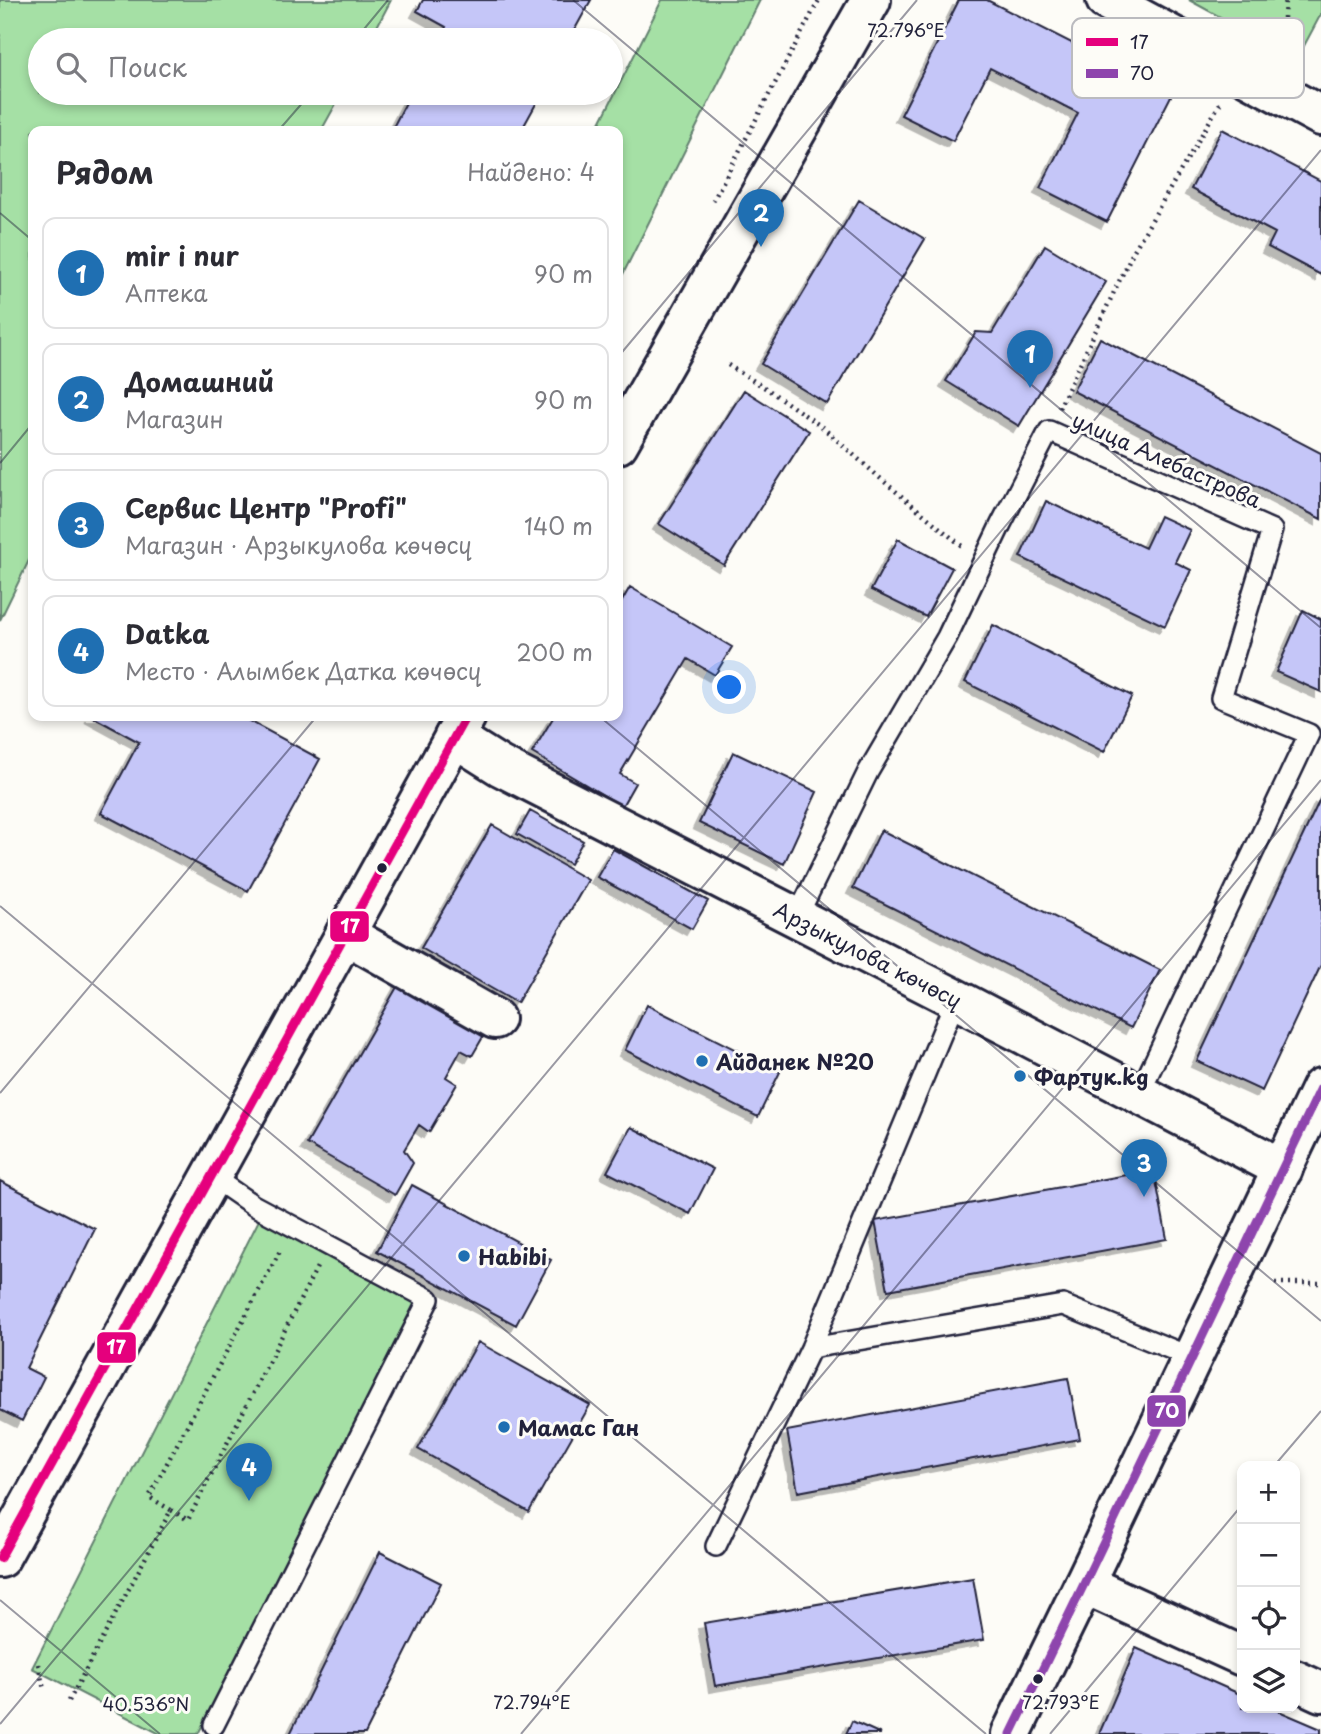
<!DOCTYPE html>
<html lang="ru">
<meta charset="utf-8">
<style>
:root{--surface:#fff;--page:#f7f7f7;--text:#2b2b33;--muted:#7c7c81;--line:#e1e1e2;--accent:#1f6fb2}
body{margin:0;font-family:"Playpen Sans",sans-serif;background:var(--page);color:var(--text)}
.controls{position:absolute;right:21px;bottom:21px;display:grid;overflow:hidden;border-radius:14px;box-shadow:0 4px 10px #0003}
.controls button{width:63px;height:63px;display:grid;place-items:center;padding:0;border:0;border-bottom:2px solid var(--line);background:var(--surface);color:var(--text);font:35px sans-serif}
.you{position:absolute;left:730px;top:688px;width:24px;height:24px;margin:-18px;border:5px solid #fff;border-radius:50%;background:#1a73e8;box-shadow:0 0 0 10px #1a73e833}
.badge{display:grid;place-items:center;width:46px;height:46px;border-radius:50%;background:var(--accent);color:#fff;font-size:23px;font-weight:700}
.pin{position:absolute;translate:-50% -58px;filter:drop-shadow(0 2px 4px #0008)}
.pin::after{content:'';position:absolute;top:37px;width:24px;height:21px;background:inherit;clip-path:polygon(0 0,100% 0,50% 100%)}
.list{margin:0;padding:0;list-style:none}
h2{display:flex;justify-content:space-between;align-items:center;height:91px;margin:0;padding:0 28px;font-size:30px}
h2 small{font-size:23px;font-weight:400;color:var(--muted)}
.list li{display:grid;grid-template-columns:46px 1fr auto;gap:21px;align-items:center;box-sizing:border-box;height:112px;margin:0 14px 14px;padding:0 14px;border:2px solid var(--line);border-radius:14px}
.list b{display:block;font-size:26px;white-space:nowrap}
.list p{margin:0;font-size:23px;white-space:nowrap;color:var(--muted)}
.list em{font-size:23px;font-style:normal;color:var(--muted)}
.icon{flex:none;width:38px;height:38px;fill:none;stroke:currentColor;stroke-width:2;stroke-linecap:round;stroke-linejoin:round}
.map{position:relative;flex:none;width:1321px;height:1734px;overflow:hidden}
.search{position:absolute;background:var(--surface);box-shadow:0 4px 10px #0003;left:28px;top:28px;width:595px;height:77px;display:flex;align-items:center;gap:18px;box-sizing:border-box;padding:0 24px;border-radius:38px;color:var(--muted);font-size:26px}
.panel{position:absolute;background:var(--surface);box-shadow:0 4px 10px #0003;left:28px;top:126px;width:595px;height:595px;border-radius:14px}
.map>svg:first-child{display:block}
</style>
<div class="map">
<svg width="1321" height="1734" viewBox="0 0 1321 1734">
<defs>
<filter id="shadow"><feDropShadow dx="-6" dy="6" stdDeviation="0" flood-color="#0004"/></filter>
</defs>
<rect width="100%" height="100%" fill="#fdfcf7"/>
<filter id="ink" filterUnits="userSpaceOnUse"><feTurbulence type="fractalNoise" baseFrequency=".0143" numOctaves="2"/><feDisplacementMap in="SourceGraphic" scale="14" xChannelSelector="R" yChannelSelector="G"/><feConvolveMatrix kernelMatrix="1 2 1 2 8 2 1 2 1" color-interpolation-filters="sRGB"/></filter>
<g filter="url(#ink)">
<path fill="#a5e0a5" stroke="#648170" stroke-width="2" d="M 0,0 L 391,0 L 370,40 L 40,40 L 40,93 L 342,93 L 321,131 L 33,131 L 33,552 L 0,620 Z
M 662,0 L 760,0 L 623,274 L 618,271 L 618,131 L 596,131 Z
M 1189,0 L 1321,0 L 1321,14 L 1297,59 Z
M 260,1218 L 419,1299 L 198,1734 L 160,1734 L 32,1668 Z"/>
<path fill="#c5c6f8" stroke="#22223b" stroke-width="2" filter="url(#shadow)" d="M 423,0 L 591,0 L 569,40 L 439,40 L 446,27 L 417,11 Z
M 959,0 L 987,0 L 1172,94 L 1107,222 L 1040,188 L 1078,113 L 990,68 L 953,141 L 901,115 Z
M 411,93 L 542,93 L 521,131 L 391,131 Z
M 1222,129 L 1321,181 L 1321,275 L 1268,247 L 1275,233 L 1191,189 Z
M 859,200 L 925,239 L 827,404 L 761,364 Z
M 1045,245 L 1106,282 L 1019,426 L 946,381 L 976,332 L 992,333 Z
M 1100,338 L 1321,453 L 1321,519 L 1073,391 Z
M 744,390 L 809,431 L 724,565 L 659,524 Z
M 1046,501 L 1145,548 L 1160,516 L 1190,530 L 1175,562 L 1191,570 L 1165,626 L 1020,557 Z
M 898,539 L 952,568 L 926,617 L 871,590 Z
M 630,587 L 732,647 L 715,675 L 688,659 L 620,774 L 635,783 L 622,806 L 532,753 L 554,716 L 618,716 L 618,608 Z
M 1303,610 L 1321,619 L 1321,692 L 1276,672 Z
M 993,625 L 1132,696 L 1104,752 L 965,682 Z
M 91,716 L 240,716 L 320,759 L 248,891 L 101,813 L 139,742 Z
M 733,752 L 817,792 L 784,864 L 699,823 Z
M 1321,797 L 1321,965 L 1262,1091 L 1197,1061 Z
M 530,811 L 583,841 L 570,864 L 517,834 Z
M 492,825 L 588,880 L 517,1003 L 421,948 Z
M 881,830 L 1160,970 L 1131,1028 L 853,888 Z
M 613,849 L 708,901 L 692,929 L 597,877 Z
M 401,980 L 487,1030 L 472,1056 L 461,1050 L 446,1077 L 457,1084 L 429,1132 L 419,1125 L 404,1150 L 413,1163 L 395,1195 L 307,1144 Z
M 647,1005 L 780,1072 L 758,1117 L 625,1050 Z
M 631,1127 L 713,1169 L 690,1214 L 607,1172 Z
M 1154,1170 L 1167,1239 L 888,1290 L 875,1221 Z
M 0,1181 L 95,1229 L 26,1368 L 44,1377 L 22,1421 L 0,1410 Z
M 412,1185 L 551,1260 L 516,1325 L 377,1251 Z
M 478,1342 L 590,1405 L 529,1512 L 418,1449 Z
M 1068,1378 L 1080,1439 L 798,1492 L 787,1431 Z
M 380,1552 L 441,1583 L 365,1734 L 290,1734 Z
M 973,1578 L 984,1640 L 715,1686 L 704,1623 Z
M 1136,1648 L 1242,1695 L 1242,1708 L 1272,1708 L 1321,1729 L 1321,1734 L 1099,1734 Z
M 852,1721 L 881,1734 L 846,1734 Z"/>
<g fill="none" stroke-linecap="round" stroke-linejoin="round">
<g stroke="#22223b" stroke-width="24">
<path id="service" d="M 797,917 L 868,772 L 947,637 L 1001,524 L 1049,431 L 1272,530 L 1221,698 L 1309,734 L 1139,1094
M 211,1176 L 253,1205 L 429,1299 L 214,1725
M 811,1348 L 1063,1305 L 1193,1358
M 716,1546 L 811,1348 L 956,999"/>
</g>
<g stroke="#22223b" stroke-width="44">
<path id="minor" d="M 1106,0 L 1321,116
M 454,737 L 500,766 L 956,999 L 1283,1169
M 345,934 L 495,1019
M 1084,1584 L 1242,1656
M 1295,1680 L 1321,1692"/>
</g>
<g stroke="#22223b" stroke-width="44">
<path id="primary" d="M 618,444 L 871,0
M 0,1558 L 466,716
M 1011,1734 L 1084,1584 L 1321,1088"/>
</g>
<path stroke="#22223b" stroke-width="4.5" stroke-dasharray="2 5" stroke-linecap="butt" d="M 1282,53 L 1285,0
M 713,201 L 819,0
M 728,365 L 767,389 L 822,427 L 881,479 L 963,547
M 1059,408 L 1133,252 L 1222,100
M 1275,1283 L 1321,1283
M 171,1510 L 149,1497 L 281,1249
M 38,1664 L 44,1689
M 69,1701 L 171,1510 L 188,1520 L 317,1267"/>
<use href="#service" stroke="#fdfcf7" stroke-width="19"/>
<use href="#minor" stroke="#fdfcf7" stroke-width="38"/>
<use href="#primary" stroke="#fdfcf7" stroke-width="38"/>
<g stroke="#fdfcf7" stroke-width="14">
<path id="bus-1" d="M 0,1558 L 466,716"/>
</g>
<g stroke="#fdfcf7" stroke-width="14">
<path id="bus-2" d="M 1011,1734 L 1084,1584 L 1321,1088"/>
</g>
<use href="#bus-1" stroke="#e5007d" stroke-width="9"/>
<use href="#bus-2" stroke="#8e44ad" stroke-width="9"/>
</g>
</g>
<path fill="none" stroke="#22223b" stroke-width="2" stroke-opacity="0.45" d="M 573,0 L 1321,628M 355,40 L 388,0M 278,131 L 311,93M 0,213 L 33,241M 618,357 L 917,0M 0,463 L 33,423M 599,716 L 1321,1321M 0,906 L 986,1734M 0,1093 L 317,716M 1274,1466 L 1321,1411M 0,1600 L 160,1734M 0,1724 L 1321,150M 521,1734 L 1321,780M 1050,1734 L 1242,1505"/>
<g fill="#22223b" stroke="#fdfcf7" stroke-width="2.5">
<circle cx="382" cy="868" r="6"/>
<circle cx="1038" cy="1679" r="6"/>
</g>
<g fill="#1f6fb2" stroke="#fdfcf7" stroke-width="2.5">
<circle cx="702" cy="1061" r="7"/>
<circle cx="1020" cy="1076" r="7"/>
<circle cx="464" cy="1256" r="7"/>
<circle cx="504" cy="1427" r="7"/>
</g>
<g text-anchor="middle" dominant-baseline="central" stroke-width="6" stroke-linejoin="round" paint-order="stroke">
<g font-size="21" fill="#22223b" stroke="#fdfcf7">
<text transform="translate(1167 459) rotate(24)">улица Алебастрова</text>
<text transform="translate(868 954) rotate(27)">Арзыкулова көчөсү</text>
</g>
<g font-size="21" font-weight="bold" fill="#22223b" stroke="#fdfcf7" text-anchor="start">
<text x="716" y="1061">Айданек №20</text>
<text x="1034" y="1076">Фартук.kg</text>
<text x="478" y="1256">Habibi</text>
<text x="518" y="1427">Мамас Ган</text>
</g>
</g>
<rect x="1072" y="18" width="232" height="80" rx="10" fill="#fdfcf7" stroke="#bbbbbf" stroke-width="2"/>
<rect x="1086" y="38" width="32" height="8" fill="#e5007d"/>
<rect x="1086" y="69" width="32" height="9" fill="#8e44ad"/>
<g font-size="19" fill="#22223b">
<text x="1130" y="49">17</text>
<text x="1130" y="80">70</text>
</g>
<g font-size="18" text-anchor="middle" fill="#22223b" stroke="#fdfcf7" stroke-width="6" stroke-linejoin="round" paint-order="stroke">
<text x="906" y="37">72.796°E</text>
<text x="532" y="1709">72.794°E</text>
<text x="1061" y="1709">72.793°E</text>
<text x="146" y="1711">40.536°N</text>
</g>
<g stroke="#fdfcf7" stroke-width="2.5">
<rect x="329" y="910" width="41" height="33" rx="7" fill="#e5007d"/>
<rect x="96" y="1331" width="41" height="33" rx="7" fill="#e5007d"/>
<rect x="1146" y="1394" width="41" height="34" rx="7" fill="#8e44ad"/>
</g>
<g font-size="19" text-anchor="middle" font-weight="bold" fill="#fff">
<text x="350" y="933">17</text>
<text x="116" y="1354">17</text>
<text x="1167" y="1418">70</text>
</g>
</svg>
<div class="controls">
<button>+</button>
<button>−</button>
<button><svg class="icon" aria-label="locate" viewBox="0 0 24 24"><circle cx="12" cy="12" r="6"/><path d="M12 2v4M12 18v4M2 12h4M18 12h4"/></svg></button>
<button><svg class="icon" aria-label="layers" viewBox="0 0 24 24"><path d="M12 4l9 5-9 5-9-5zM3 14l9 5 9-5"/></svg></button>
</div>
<div class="you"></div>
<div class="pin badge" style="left:1030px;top:388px">1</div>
<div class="pin badge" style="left:761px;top:247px">2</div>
<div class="pin badge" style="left:1144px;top:1197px">3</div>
<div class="pin badge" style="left:249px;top:1501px">4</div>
<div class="search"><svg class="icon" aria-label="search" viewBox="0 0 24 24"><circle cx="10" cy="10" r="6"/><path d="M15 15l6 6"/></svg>Поиск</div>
<section class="panel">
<h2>Рядом<small>Найдено: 4</small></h2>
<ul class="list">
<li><span class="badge">1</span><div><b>mir i nur</b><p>Аптека</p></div><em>90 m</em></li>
<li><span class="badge">2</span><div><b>Домашний</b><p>Магазин</p></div><em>90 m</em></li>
<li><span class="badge">3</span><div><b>Сервис Центр &quot;Profi&quot;</b><p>Магазин · Арзыкулова көчөсү</p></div><em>140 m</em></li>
<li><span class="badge">4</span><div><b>Datka</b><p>Место · Алымбек Датка көчөсү</p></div><em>200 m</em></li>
</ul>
</section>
</div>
